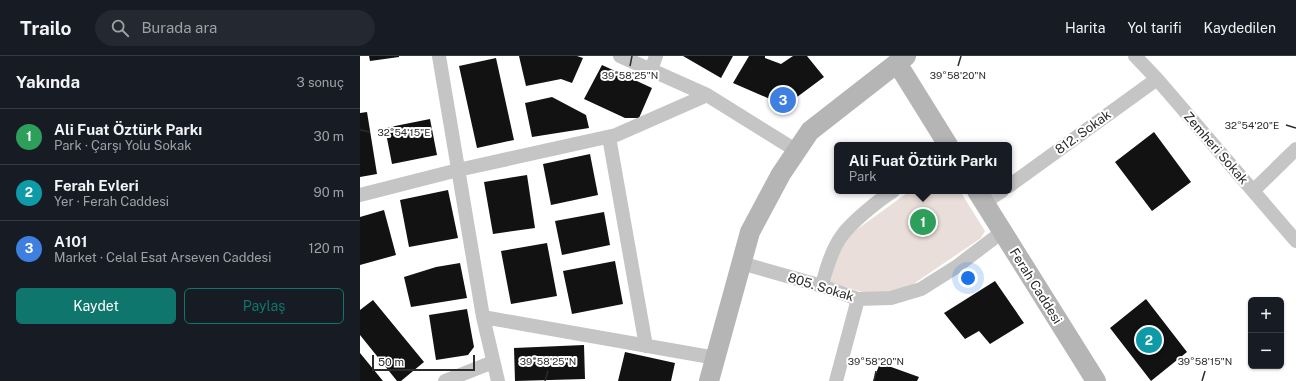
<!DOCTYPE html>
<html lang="tr">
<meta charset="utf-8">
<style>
:root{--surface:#171b24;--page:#242831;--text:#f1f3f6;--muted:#9ea1a6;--line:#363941;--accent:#0f766e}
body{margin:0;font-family:"Public Sans",sans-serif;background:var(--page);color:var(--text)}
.controls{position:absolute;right:12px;bottom:12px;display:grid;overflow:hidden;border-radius:6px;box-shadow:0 1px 3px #0004}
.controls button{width:36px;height:36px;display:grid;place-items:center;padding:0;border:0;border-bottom:1px solid var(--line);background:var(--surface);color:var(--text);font:20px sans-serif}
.scale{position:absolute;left:12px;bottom:10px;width:103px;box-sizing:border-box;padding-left:4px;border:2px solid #2b2b2b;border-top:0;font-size:11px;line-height:14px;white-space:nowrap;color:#2b2b2b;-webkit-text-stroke:3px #fff;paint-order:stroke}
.you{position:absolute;left:608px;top:222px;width:14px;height:14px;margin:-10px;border:3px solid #fff;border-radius:50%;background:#1a73e8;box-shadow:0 0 0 6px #1a73e833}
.badge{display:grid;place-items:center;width:26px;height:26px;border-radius:50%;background:var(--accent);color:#fff;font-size:13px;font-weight:700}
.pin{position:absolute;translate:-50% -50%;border:2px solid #fff;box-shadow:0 1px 4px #0006}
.popup{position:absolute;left:474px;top:86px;width:178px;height:52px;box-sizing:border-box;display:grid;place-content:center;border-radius:6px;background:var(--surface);filter:drop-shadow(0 1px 3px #0005);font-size:13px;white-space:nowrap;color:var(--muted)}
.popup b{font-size:15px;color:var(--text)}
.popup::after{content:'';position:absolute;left:50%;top:100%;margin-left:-8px;border:8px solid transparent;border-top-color:var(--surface)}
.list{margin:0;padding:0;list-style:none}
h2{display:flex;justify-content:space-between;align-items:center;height:52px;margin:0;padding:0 16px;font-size:17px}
h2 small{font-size:13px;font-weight:400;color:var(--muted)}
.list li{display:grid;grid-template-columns:26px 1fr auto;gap:12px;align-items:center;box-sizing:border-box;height:56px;padding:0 16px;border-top:1px solid var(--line)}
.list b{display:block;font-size:15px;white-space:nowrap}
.list p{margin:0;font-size:13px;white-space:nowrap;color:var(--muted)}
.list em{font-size:13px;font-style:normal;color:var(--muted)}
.actions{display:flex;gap:8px;padding:12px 16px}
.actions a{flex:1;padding:9px 0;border:1px solid var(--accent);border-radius:6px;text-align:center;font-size:14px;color:var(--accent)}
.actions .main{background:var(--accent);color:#fff}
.icon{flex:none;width:22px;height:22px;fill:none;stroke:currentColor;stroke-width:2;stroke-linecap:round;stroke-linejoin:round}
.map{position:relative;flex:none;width:936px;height:325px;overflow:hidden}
header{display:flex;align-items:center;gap:24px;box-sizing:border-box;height:56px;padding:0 20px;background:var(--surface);border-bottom:1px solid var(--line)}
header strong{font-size:19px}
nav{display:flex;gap:22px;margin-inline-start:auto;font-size:14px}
.search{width:280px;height:36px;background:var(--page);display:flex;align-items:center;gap:10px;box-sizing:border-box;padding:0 14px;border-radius:22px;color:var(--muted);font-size:15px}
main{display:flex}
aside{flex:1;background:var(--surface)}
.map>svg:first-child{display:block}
</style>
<header>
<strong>Trailo</strong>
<div class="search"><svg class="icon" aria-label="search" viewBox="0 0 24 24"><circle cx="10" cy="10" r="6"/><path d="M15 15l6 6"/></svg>Burada ara</div>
<nav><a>Harita</a><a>Yol tarifi</a><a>Kaydedilen</a></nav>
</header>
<main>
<aside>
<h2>Yakında<small>3 sonuç</small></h2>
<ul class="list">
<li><span class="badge" style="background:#2e9e5b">1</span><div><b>Ali Fuat Öztürk Parkı</b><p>Park · Çarşı Yolu Sokak</p></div><em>30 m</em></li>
<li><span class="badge" style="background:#0f9aa8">2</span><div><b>Ferah Evleri</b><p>Yer · Ferah Caddesi</p></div><em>90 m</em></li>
<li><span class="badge" style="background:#3f7fe0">3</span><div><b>A101</b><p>Market · Celal Esat Arseven Caddesi</p></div><em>120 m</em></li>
</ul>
<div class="actions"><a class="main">Kaydet</a><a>Paylaş</a></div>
</aside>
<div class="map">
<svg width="936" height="325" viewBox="0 0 936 325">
<rect width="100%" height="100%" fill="#fff"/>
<path fill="#e9ded9" d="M 550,135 L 600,135 L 625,175 L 621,182 L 546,233 L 510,238 L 470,227 L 477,200 L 492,177 Z"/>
<path fill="#121212" d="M 9,0 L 39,0 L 39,1 L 10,5 Z
M 159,0 L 217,0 L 223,2 L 212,27 L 201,23 L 166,30 Z
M 323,0 L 373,0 L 361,22 Z
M 389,0 L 405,0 L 405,2 L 421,8 L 433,0 L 447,0 L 464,21 L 429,47 L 419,47 L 373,27 Z
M 136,2 L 154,84 L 117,92 L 99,10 Z
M 242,9 L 292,32 L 279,62 L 265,62 L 224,43 Z
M 192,41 L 226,59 L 229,72 L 172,81 L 165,47 Z
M 7,56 L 17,118 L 0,121 L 0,57 Z
M 70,63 L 77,99 L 32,108 L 25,72 Z
M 794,76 L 831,126 L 792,155 L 755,106 Z
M 230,98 L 238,139 L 191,149 L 183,108 Z
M 167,119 L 175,172 L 133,178 L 124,126 Z
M 88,134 L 98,182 L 49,191 L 40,144 Z
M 24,154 L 36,199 L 0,209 L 0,161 Z
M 244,156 L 250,189 L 202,199 L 195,165 Z
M 187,187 L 197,240 L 151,248 L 141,195 Z
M 255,205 L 263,248 L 212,258 L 203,215 Z
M 100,207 L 107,242 L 51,251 L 44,221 L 76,211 Z
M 635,225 L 664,267 L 630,288 L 619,275 L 605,283 L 584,257 Z
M 786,243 L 827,296 L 791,325 L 750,272 Z
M 13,244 L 64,306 L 41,325 L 37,325 L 0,279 L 0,254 Z
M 107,253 L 114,291 L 108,299 L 76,304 L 69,259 Z
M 224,289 L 225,323 L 155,325 L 154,292 Z
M 265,296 L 315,307 L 311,325 L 258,325 Z
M 0,297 L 23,325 L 0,325 Z
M 520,307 L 559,321 L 557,325 L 513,325 Z"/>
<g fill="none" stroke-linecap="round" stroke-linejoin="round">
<path stroke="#c5c5c5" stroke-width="14" d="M 79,0 L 123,261 L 138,325
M 260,0 L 347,39
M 775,0 L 797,23 L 936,185
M 291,14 L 296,0
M 249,81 L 286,290
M 649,130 L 797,23
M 893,135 L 936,93
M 0,139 L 98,114 L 256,79 L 347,39 L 437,95
M 624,147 L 642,135
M 381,207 L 462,230 L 498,243 L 531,242 L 561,233 L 596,211 L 642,176
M 462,230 C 466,213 471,195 481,181 C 490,167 519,144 533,135
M 123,261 L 356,302
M 85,325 L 133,306
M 476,325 L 498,243"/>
<path stroke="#b5b5b5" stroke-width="20" d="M 537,7 L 588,89
M 617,135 L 736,325
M 349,325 L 390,176 L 421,118 L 450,75 L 546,0"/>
</g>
<path fill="none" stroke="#2b2b2b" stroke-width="1.5" d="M 270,10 L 272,0M 598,10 L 601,0M 926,69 L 936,72M 0,74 L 10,76M 185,325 L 188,315M 514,325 L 516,315M 842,325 L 845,315"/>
<g text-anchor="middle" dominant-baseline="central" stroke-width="4" stroke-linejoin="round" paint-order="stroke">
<g font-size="13" fill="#2b2b2b" stroke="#fff">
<text transform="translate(723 76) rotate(-36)">812. Sokak</text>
<text transform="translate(856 92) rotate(49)">Zemheri Sokak</text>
<text transform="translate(676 230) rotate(58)">Ferah Caddesi</text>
<text transform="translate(461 231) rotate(17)">805. Sokak</text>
</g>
</g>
<g font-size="10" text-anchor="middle" fill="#2b2b2b" stroke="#fff" stroke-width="4" stroke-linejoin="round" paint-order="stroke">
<text x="270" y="23">39°58'25"N</text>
<text x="598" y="23">39°58'20"N</text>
<text x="892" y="73">32°54'20"E</text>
<text x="44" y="80">32°54'15"E</text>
<text x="188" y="309">39°58'25"N</text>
<text x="516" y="309">39°58'20"N</text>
<text x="845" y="309">39°58'15"N</text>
</g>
</svg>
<div class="controls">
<button>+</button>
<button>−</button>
</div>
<div class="scale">50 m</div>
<div class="you"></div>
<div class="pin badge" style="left:563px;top:166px;background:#2e9e5b">1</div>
<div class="popup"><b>Ali Fuat Öztürk Parkı</b>Park</div>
<div class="pin badge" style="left:789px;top:284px;background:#0f9aa8">2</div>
<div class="pin badge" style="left:423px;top:44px;background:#3f7fe0">3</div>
</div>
</main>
